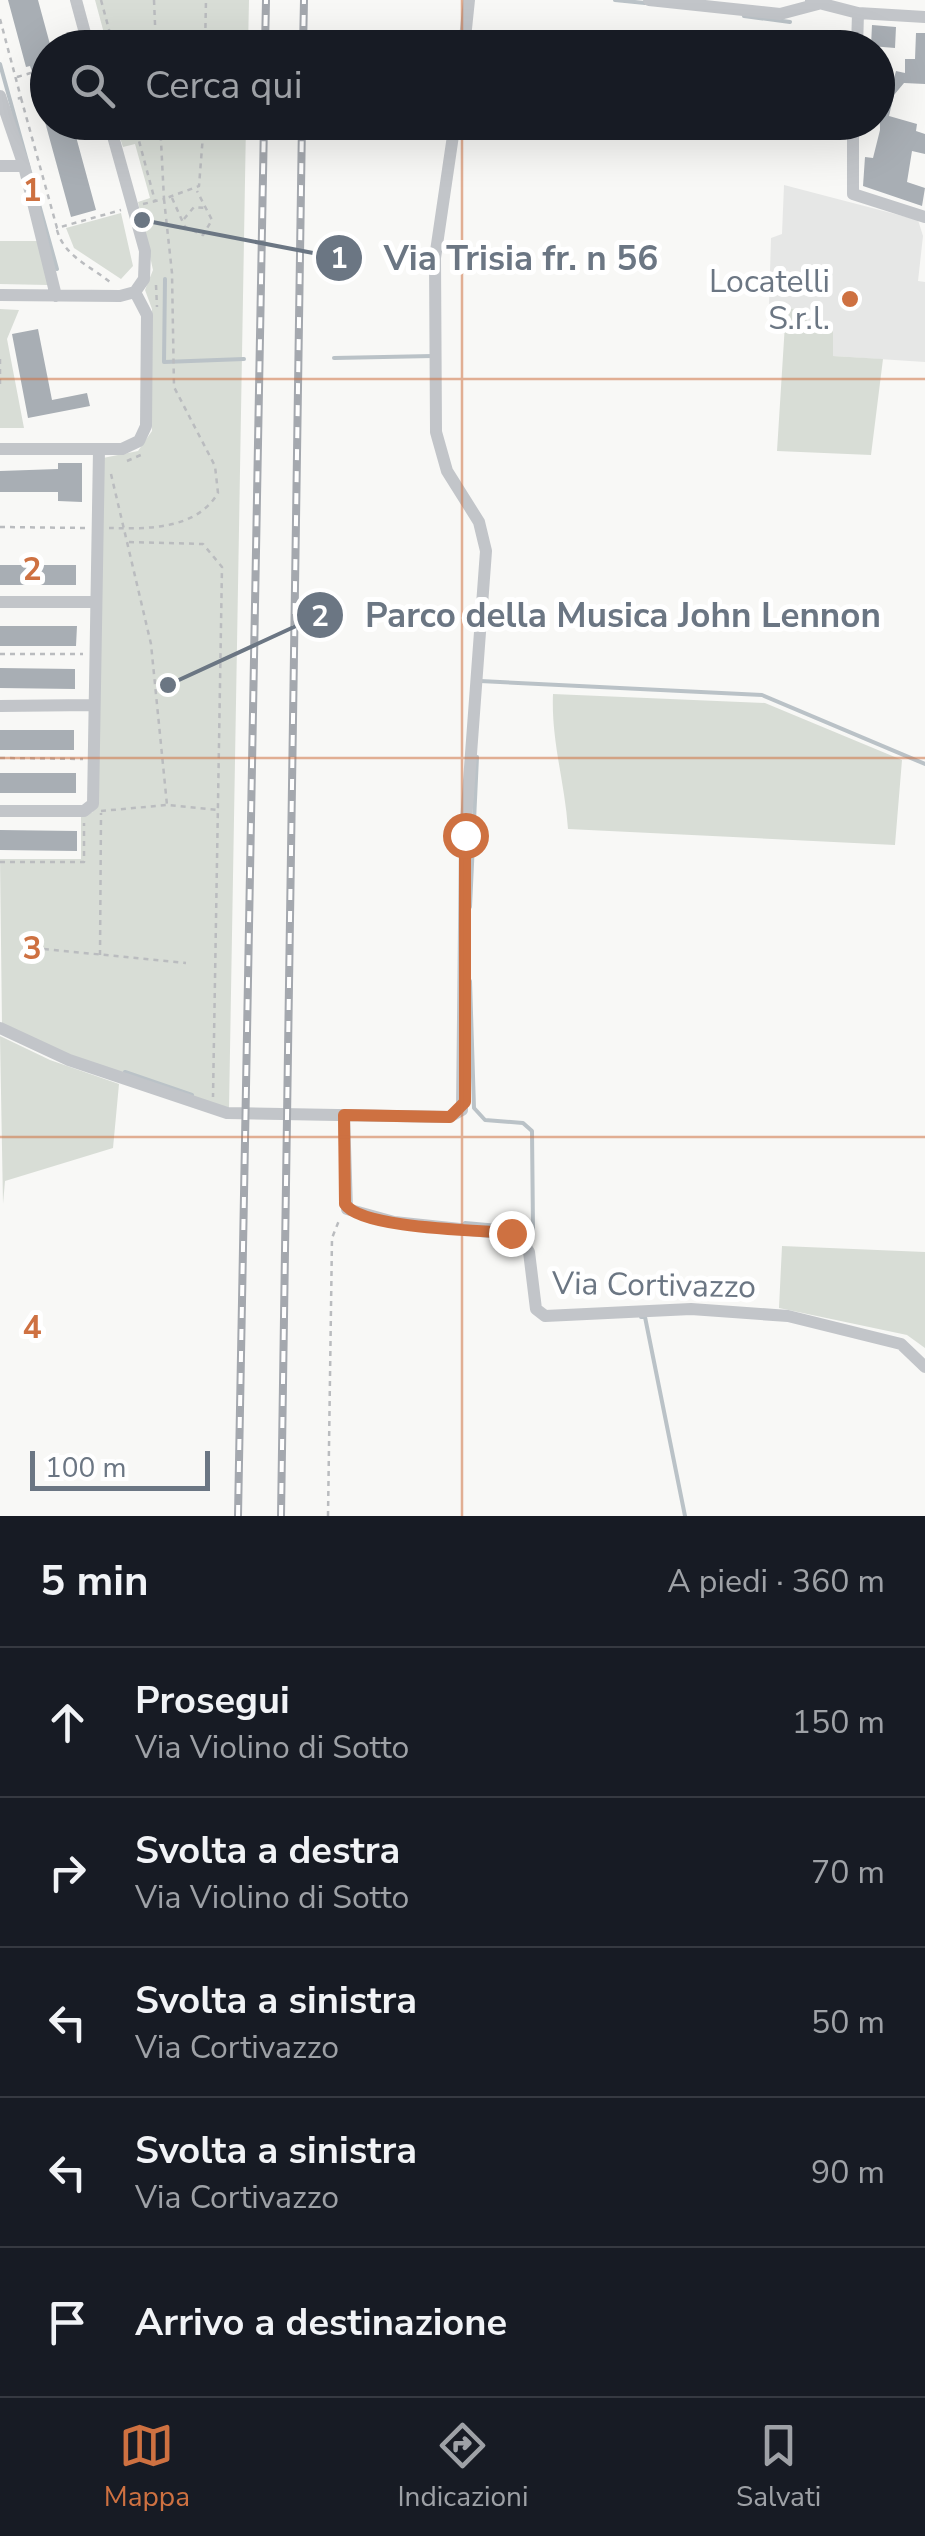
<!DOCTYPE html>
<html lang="it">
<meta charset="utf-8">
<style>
:root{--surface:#171b24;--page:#20242c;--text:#f1f3f6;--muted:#9ea1a6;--line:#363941;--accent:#ce7141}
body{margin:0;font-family:"Nunito Sans",sans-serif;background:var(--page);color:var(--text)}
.scale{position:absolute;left:30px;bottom:25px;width:180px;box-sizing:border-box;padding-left:10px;border:5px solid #6b7683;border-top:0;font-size:28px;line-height:35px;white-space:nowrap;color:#6b7683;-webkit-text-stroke:8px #fff;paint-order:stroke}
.stop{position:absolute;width:30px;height:30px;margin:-22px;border:8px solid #ce7141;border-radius:50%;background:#fff}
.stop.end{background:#ce7141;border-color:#fff;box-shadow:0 2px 10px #0008}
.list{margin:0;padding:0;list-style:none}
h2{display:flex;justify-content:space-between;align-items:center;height:130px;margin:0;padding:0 40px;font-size:42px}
h2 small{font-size:32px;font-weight:400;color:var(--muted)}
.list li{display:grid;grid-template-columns:65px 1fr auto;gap:30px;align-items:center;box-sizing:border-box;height:150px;padding:0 40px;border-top:2px solid var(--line)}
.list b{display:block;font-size:38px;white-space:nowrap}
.list p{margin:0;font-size:32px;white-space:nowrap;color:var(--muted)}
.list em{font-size:32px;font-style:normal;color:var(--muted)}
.icon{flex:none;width:55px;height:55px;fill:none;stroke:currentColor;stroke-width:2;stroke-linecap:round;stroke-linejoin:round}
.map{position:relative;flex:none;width:925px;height:1516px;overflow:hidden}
.search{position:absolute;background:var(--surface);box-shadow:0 10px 40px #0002;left:30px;right:30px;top:30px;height:110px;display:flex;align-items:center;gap:25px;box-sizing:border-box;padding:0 35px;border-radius:55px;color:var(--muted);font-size:38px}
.sheet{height:880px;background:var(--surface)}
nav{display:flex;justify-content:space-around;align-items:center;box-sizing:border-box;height:140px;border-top:2px solid var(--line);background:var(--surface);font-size:28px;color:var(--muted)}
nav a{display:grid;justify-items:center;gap:5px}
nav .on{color:var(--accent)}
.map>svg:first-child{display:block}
</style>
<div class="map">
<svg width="925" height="1516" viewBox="0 0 925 1516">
<rect width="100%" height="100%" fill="#f8f8f6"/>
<path fill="#e6e7e6" d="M 784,185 L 918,220 L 923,236 L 918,281 L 925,282 L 925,362 L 833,356 L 807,324 L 806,310 L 769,306 L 771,238 L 782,234 Z"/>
<path fill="#d8ddd6" d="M 95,0 L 249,0 L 248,47 L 95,48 L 93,41 L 105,37 Z
M 115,123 L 246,123 L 229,1109 L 74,1059 L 2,1025 L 0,859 L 81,859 L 81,817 L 93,812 L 103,458 L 138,451 L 152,431 L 152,309 L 145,290 L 153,270 L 138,202 L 150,198 L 135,144 L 123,147 Z
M 121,213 L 133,266 L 121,279 L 74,248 L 66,228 Z
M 0,241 L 39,241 L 48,285 L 0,284 Z
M 786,308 L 807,310 L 807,324 L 833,326 L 833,356 L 883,359 L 871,455 L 777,451 Z
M 0,309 L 19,310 L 7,339 L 24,428 L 0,428 Z
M 553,694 L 765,703 L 902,760 L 895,845 L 568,829 C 565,783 551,741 553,694 Z
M 0,1036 L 50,1060 L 119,1084 L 113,1148 L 5,1181 L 3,1204 Z
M 782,1246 L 925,1252 L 925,1348 L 907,1335 L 779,1308 Z"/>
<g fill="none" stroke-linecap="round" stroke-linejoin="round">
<path stroke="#bac2c7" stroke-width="4" d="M 615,0 L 645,3
M 744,16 L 790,22
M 0,64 L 57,269
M 165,279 L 164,362 L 244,359
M 334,358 L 433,356
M 480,681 L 762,695 L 925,764
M 470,907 L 477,757
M 125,1072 L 192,1095
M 465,1223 L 533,1229 L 532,1131 L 523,1123 L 485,1120 L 474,1108 L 470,981
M 641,1317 L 645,1317 L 685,1516"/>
</g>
<path fill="#a8aeb4" d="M 8,0 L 38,0 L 51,48 L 48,48 L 48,119 L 30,66 L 26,67 Z
M 872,25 L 896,27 L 895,48 L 871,46 Z
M 916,33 L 925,33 L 925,84 L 904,83 L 894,95 L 889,116 L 917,124 L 916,131 L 925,134 L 925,154 L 912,151 L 907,182 L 925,188 L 922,206 L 863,186 L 865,157 L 873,158 L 880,130 L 879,77 L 894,78 L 896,71 L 905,73 L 905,59 L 915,59 Z
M 45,122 L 72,122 L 96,210 L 71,217 Z
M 38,329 L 52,400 L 87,393 L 90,406 L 28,418 L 12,334 Z
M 58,463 L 82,463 L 82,502 L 58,501 L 58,492 L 0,492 L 0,471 L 58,469 Z
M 0,565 L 76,565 L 76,585 L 0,585 Z
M 0,626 L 77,626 L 76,646 L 0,646 Z
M 0,668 L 75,669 L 75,689 L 0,688 Z
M 0,730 L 74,730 L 74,750 L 0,750 Z
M 0,773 L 76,773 L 76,793 L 0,793 Z
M 0,830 L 77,831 L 77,851 L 0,850 Z"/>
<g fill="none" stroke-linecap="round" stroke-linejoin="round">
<path stroke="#babcbf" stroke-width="2.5" stroke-dasharray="5 5" stroke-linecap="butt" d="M 101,0 L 114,48
M 154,0 L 156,48
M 0,19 L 21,98 L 13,99
M 156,34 L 205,42
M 205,48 L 206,0
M 17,77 L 48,68
M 21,98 L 57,228 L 121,210
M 134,122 L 155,201
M 172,198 L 185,227 L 203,235 L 212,220 L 197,191
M 143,204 L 164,199 L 160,122
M 184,219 L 194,207 L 205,208
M 57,230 C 64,256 90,266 110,282
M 156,285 L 157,307
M 0,359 L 0,385
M 127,461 L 143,454
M 111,474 L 151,644 L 167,805
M 0,527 L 86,528
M 109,528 C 147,529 196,530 218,493 L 215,466 L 174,387 L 172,273 L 164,199 L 199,186 L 204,122
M 129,542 L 203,544 L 222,567 L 213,1097
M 0,654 L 83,654
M 0,758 L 83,759
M 101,811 L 167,805 L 218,810
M 0,862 L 84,862 L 84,823
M 24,947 L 186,963
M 100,955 L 101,813
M 328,1516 L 332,1238 L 340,1218"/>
<path stroke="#c2c5c9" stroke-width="12" d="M 76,0 L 89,48
M 649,0 L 780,14 L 818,4
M 811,1 L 858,13 L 925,17
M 464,48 L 469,0
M 857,48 L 858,13
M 0,96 L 24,166 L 56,296
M 109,122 L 145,251 L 144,279 L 135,292
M 853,122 L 853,194 L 925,217
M 0,166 L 24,166
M 0,295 L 120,296 L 135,292
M 0,449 L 122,449 L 139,441 L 146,426 L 147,315 L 135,292
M 0,602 L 96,602
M 0,706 L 92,705
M 0,811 L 84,811 L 93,804 L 99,450
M 0,1028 L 69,1060 L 227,1113 L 449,1117 L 462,1110 L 465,835 L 486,551 L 479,522 L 447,471 L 436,432 L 435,258 L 455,122
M 344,1115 L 347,1209 L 394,1222 L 518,1235 L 529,1252 L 536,1309 L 545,1316 L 691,1309 L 788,1316 L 901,1344 L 925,1367"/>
<g stroke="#a4a8ae" stroke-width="8">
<path id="rail" d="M 265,48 L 266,0
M 303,48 L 304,0
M 238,1516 L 264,122
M 281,1516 L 302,122"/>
</g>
<use href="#rail" stroke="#fff" stroke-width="4" stroke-dasharray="11" stroke-linecap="butt"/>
</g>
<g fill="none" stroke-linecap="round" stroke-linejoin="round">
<path stroke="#ce7141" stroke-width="12" d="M 465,835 L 465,1102 L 450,1117 L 344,1115 L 345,1204 C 361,1229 479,1230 511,1233"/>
</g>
<path fill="none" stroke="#ce7141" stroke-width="2.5" stroke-opacity="0.55" d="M 462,0 L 462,48M 462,122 L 462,1516M 0,379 L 925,379M 0,758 L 925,758M 0,1137 L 925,1137"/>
<circle fill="#ce7141" stroke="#fff" stroke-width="4" cx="850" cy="299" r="10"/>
<g text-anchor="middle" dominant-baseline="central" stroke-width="10" stroke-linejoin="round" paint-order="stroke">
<g font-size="32" fill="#6b7683" stroke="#fff" text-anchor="end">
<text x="830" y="281">Locatelli<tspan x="830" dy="37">S.r.l.</tspan></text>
</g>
<g font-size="32" fill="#6b7683" stroke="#fff">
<text transform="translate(654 1285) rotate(1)">Via Cortivazzo</text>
</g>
</g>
<g font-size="32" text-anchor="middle" font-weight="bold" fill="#ce7141" stroke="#fff" stroke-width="10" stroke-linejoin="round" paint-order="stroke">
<text x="32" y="201">1</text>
<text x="32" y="580">2</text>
<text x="32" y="959">3</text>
<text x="32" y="1338">4</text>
</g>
<path fill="none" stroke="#6b7683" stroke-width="4" d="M142 220L339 258M168 685L320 615"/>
<g fill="#6b7683" stroke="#fff" stroke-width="4">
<circle cx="142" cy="220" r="10"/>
<circle cx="168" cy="685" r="10"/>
<circle cx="339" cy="258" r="25"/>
<circle cx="320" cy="615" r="25"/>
</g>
<g font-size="30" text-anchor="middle" font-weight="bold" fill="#fff">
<text x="339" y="268">1</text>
<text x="320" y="626">2</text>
</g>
<g font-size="35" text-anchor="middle" font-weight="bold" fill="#6b7683" stroke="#fff" stroke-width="10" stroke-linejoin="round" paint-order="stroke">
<text x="521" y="270">Via Trisia fr. n 56</text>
<text x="623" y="627">Parco della Musica John Lennon</text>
</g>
</svg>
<div class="scale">100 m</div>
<div class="stop" style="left:465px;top:835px"></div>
<div class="stop end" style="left:511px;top:1233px"></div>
<div class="search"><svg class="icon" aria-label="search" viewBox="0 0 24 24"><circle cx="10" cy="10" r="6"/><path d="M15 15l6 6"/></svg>Cerca qui</div>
</div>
<section class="sheet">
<h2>5 min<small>A piedi · 360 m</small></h2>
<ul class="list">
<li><svg class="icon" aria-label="ahead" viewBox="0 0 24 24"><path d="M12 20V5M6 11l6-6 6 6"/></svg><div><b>Prosegui</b><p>Via Violino di Sotto</p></div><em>150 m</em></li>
<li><svg class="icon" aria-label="right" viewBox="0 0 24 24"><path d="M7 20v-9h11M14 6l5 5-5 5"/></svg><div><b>Svolta a destra</b><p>Via Violino di Sotto</p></div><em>70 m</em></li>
<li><svg class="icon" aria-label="left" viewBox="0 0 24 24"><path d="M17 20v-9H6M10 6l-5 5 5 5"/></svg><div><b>Svolta a sinistra</b><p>Via Cortivazzo</p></div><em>50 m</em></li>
<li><svg class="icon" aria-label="left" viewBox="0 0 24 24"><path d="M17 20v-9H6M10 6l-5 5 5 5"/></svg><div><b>Svolta a sinistra</b><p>Via Cortivazzo</p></div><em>90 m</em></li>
<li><svg class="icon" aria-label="arrive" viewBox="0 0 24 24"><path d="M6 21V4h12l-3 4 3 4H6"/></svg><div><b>Arrivo a destinazione</b></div></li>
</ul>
</section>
<nav>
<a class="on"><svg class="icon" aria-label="map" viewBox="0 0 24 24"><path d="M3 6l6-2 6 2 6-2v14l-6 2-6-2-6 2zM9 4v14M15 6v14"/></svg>Mappa</a>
<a><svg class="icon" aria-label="directions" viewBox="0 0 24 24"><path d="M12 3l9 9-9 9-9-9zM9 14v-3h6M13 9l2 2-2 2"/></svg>Indicazioni</a>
<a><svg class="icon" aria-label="saved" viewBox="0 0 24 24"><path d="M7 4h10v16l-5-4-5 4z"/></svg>Salvati</a>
</nav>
